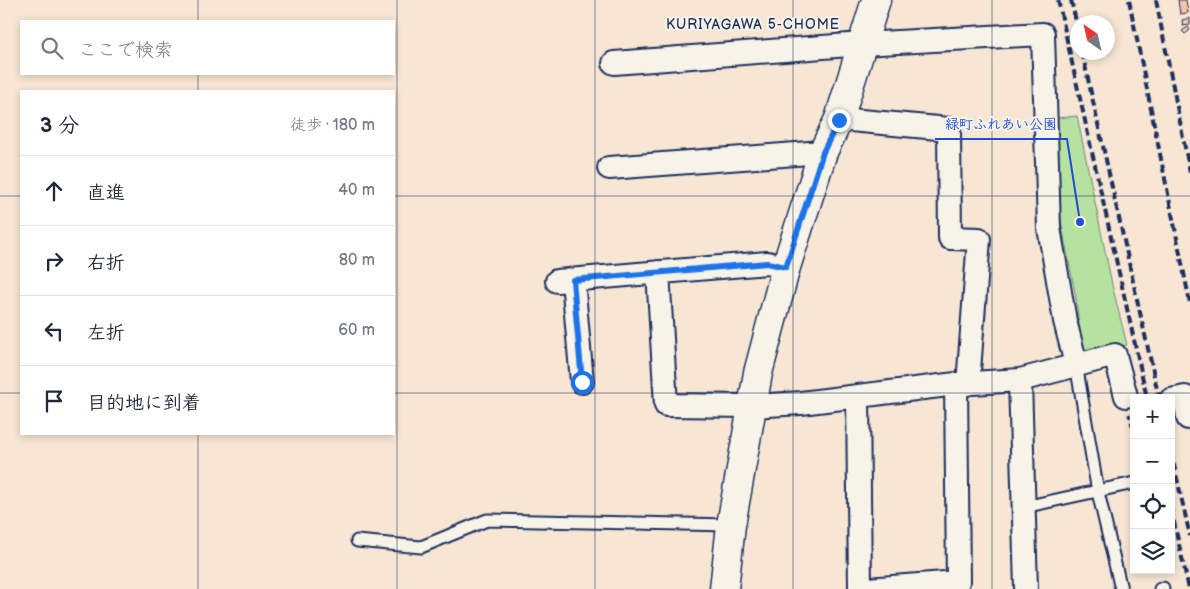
<!DOCTYPE html>
<html lang="ja">
<meta charset="utf-8">
<style>
:root{--surface:#fff;--page:#f6f6f7;--text:#1f2937;--muted:#747a83;--line:#e0e1e3}
body{margin:0;font-family:"Balsamiq Sans","Klee One",sans-serif;background:var(--page);color:var(--text)}
.controls{position:absolute;right:15px;bottom:15px;display:grid;overflow:hidden;border-radius:0px;box-shadow:0 2px 8px #0003}
.controls button{width:45px;height:45px;display:grid;place-items:center;padding:0;border:0;border-bottom:1px solid var(--line);background:var(--surface);color:var(--text);font:25px sans-serif}
.compass{position:absolute;left:1070px;top:15px;width:45px;height:45px;border-radius:50%;background:var(--surface);box-shadow:0 2px 8px #0003;rotate:326deg}
.stop{position:absolute;width:15px;height:15px;margin:-11px;border:4px solid #1a73e8;border-radius:50%;background:#fff}
.stop.end{background:#1a73e8;border-color:#fff;box-shadow:0 1px 5px #0008}
.list{margin:0;padding:0;list-style:none}
h2{display:flex;justify-content:space-between;align-items:center;height:65px;margin:0;padding:0 20px;font-size:21px}
h2 small{font-size:16px;font-weight:400;color:var(--muted)}
.list li{display:grid;grid-template-columns:32px 1fr auto;gap:15px;align-items:center;box-sizing:border-box;height:70px;padding:0 20px;border-top:1px solid var(--line)}
.list b{display:block;font-size:19px;white-space:nowrap}
.list em{font-size:16px;font-style:normal;color:var(--muted)}
.icon{flex:none;width:28px;height:28px;fill:none;stroke:currentColor;stroke-width:2;stroke-linecap:round;stroke-linejoin:round}
.map{position:relative;flex:none;width:1190px;height:589px;overflow:hidden}
.search{position:absolute;background:var(--surface);box-shadow:0 2px 8px #0003;left:20px;top:20px;width:375px;height:55px;display:flex;align-items:center;gap:12px;box-sizing:border-box;padding:0 18px;border-radius:0px;color:var(--muted);font-size:19px}
.panel{position:absolute;background:var(--surface);box-shadow:0 2px 8px #0003;left:20px;top:90px;width:375px;height:345px;border-radius:0px}
.map>svg:first-child{display:block}
</style>
<div class="map">
<svg width="1190" height="589" viewBox="0 0 1190 589">
<rect width="100%" height="100%" fill="#f7e6d4"/>
<filter id="ink" filterUnits="userSpaceOnUse"><feTurbulence type="fractalNoise" baseFrequency=".02" numOctaves="2"/><feDisplacementMap in="SourceGraphic" scale="10" xChannelSelector="R" yChannelSelector="G"/><feConvolveMatrix kernelMatrix="1 2 1 2 8 2 1 2 1" color-interpolation-filters="sRGB"/></filter>
<g filter="url(#ink)">
<path fill="#b6e19e" stroke="#68887e" d="M 1077,116 L 1113,289 L 1127,345 L 1082,354 L 1076,298 L 1058,206 L 1056,118 Z"/>
<path fill="#f7c6a7" stroke="#1b2f5e" d="M 1178,0 L 1186,0 L 1188,13 L 1180,14 Z
M 1190,18 L 1190,25 L 1183,26 L 1182,20 Z
M 1188,27 L 1190,30 L 1185,34 L 1182,31 Z"/>
<g fill="none" stroke-linecap="round" stroke-linejoin="round">
<g stroke="#1b2f5e" stroke-width="15">
<path id="lane" d="M 1076,364 L 1098,492 L 1121,589
M 1024,507 L 1134,483
M 357,541 L 421,547 L 487,520 L 731,525
M 1160,589 L 1163,588"/>
</g>
<g stroke="#1b2f5e" stroke-width="26">
<path id="street" d="M 614,63 L 862,44 L 1043,34 L 1049,228 L 1065,321 L 1076,364
M 839,119 L 949,129 L 950,238 L 979,239 L 968,384
M 609,168 L 823,152
M 658,272 L 666,405 L 751,406 L 801,403 L 956,384 L 1020,380 L 1115,355 L 1126,396
M 573,280 L 582,382
M 557,281 L 767,263 L 786,267
M 1020,380 L 1026,589
M 858,396 L 860,589
M 1171,400 L 1185,397 L 1188,418 L 1190,418
M 867,589 L 958,582 L 956,384"/>
</g>
<g stroke="#1b2f5e" stroke-width="31">
<path id="secondary" d="M 724,589 L 731,525 L 758,373 L 786,267 L 823,152 L 839,119 L 876,0"/>
</g>
<path stroke="#1b2f5e" stroke-width="3" stroke-dasharray="4 4" stroke-linecap="butt" d="M 1129,414 L 1134,433"/>
<use href="#lane" stroke="#f7f3e8" stroke-width="11"/>
<use href="#street" stroke="#f7f3e8" stroke-width="22"/>
<use href="#secondary" stroke="#f7f3e8" stroke-width="28"/>
<path stroke="#1b2f5e" stroke-width="4" stroke-dasharray="8 4" stroke-linecap="butt" d="M 1058,0 L 1147,398
M 1071,0 L 1078,30
M 1129,0 L 1190,303
M 1156,0 L 1190,173
M 1082,52 L 1159,398
M 1171,452 L 1190,536
M 1171,509 L 1189,589"/>
</g>
</g>
<g fill="none" stroke-linecap="round" stroke-linejoin="round" filter="url(#ink)">
<path stroke="#1a73e8" stroke-width="6" d="M 582,382 L 573,280 L 767,263 L 786,267 L 823,152 L 839,120"/>
</g>
<path fill="none" stroke="#1b2f5e" stroke-width="1" stroke-opacity="0.55" d="M 198,0 L 198,21M 397,0 L 397,589M 595,0 L 595,589M 793,0 L 793,589M 992,0 L 992,589M 198,74 L 198,91M 0,196 L 21,196M 394,196 L 1190,196M 0,393 L 21,393M 394,393 L 1190,393M 198,434 L 198,589"/>
<g text-anchor="middle" dominant-baseline="central" stroke-width="4" stroke-linejoin="round" paint-order="stroke">
<g font-size="14" letter-spacing="1" fill="#1b2f5e" stroke="#f7f3e8">
<text x="753" y="24">KURIYAGAWA 5-CHOME</text>
</g>
</g>
<path fill="none" stroke="#1d4ed8" stroke-width="2" d="M1080 222L1067 139H935"/>
<circle fill="#1d4ed8" stroke="#f7f3e8" stroke-width="2" cx="1080" cy="222" r="5"/>
<g font-size="14" text-anchor="middle" font-weight="bold" fill="#1d4ed8" stroke="#f7f3e8" stroke-width="4" stroke-linejoin="round" paint-order="stroke">
<text x="1001" y="129">緑町ふれあい公園</text>
</g>
</svg>
<div class="controls">
<button>+</button>
<button>−</button>
<button><svg class="icon" aria-label="locate" viewBox="0 0 24 24"><circle cx="12" cy="12" r="6"/><path d="M12 2v4M12 18v4M2 12h4M18 12h4"/></svg></button>
<button><svg class="icon" aria-label="layers" viewBox="0 0 24 24"><path d="M12 4l9 5-9 5-9-5zM3 14l9 5 9-5"/></svg></button>
</div>
<svg class="compass" viewBox="-18 -18 36 36"><path d="M0-13l5 13h-10z" fill="#e53935"/><path d="M0 13l5-13h-10z" fill="#747a83"/></svg>
<div class="stop" style="left:582px;top:382px"></div>
<div class="stop end" style="left:839px;top:120px"></div>
<div class="search"><svg class="icon" aria-label="search" viewBox="0 0 24 24"><circle cx="10" cy="10" r="6"/><path d="M15 15l6 6"/></svg>ここで検索</div>
<section class="panel">
<h2>3 分<small>徒歩 · 180 m</small></h2>
<ul class="list">
<li><svg class="icon" aria-label="ahead" viewBox="0 0 24 24"><path d="M12 20V5M6 11l6-6 6 6"/></svg><div><b>直進</b></div><em>40 m</em></li>
<li><svg class="icon" aria-label="right" viewBox="0 0 24 24"><path d="M7 20v-9h11M14 6l5 5-5 5"/></svg><div><b>右折</b></div><em>80 m</em></li>
<li><svg class="icon" aria-label="left" viewBox="0 0 24 24"><path d="M17 20v-9H6M10 6l-5 5 5 5"/></svg><div><b>左折</b></div><em>60 m</em></li>
<li><svg class="icon" aria-label="arrive" viewBox="0 0 24 24"><path d="M6 21V4h12l-3 4 3 4H6"/></svg><div><b>目的地に到着</b></div></li>
</ul>
</section>
</div>
